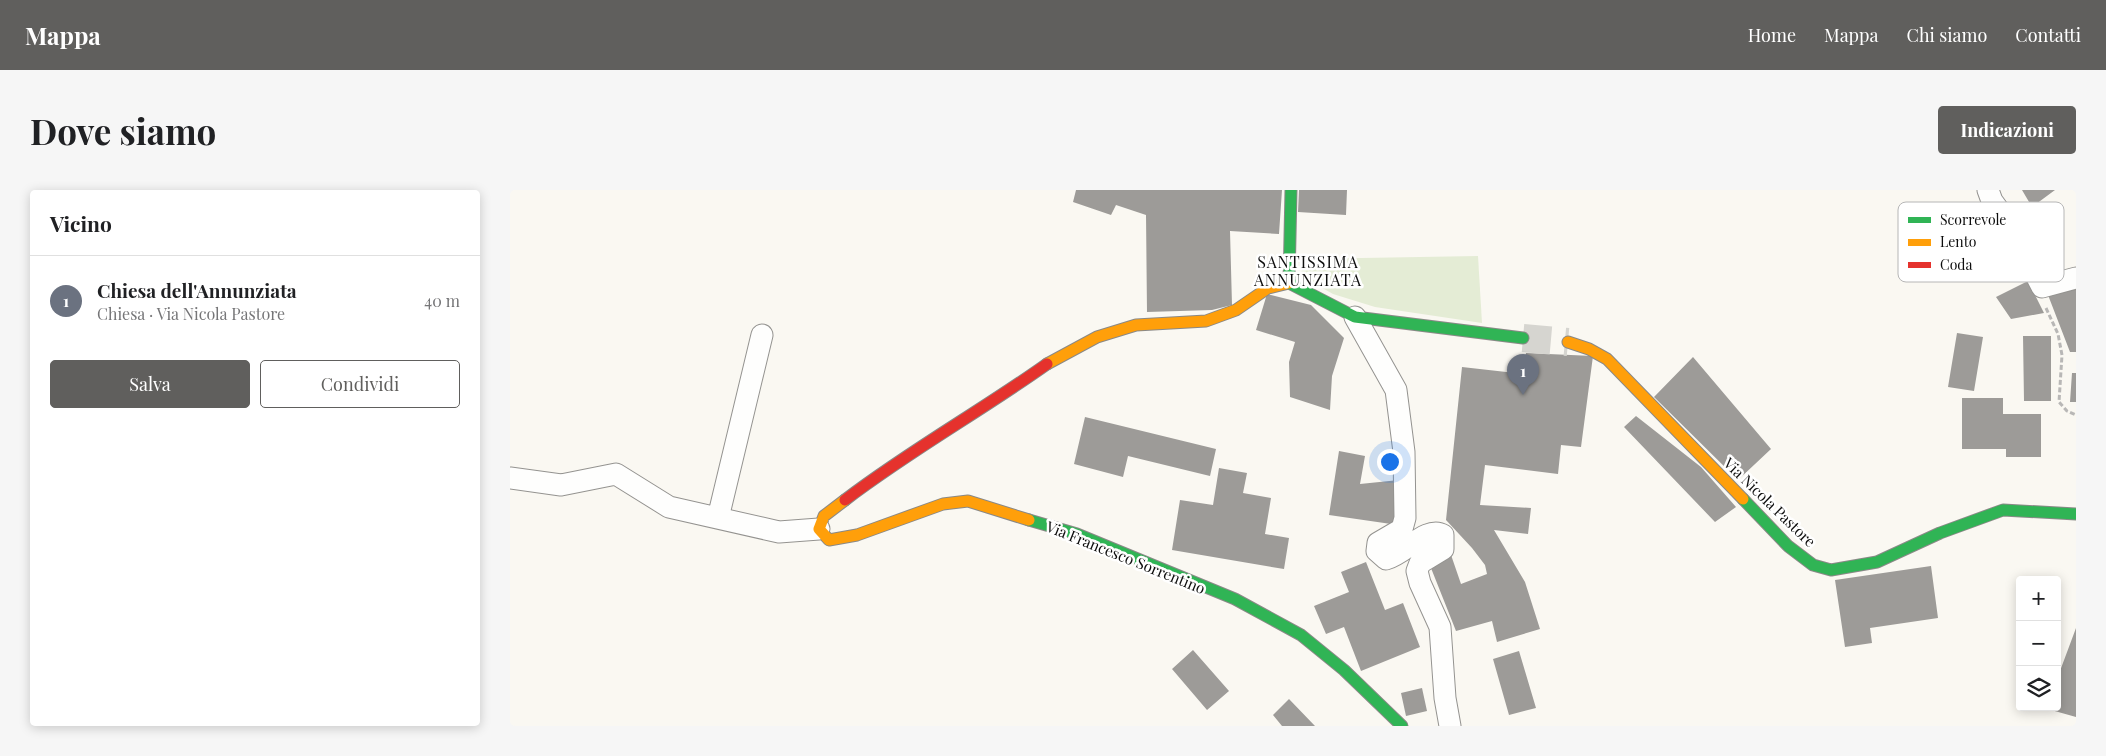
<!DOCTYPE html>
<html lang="it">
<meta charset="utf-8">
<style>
:root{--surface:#fff;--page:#f6f6f6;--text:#202124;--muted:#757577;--line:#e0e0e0;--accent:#605f5d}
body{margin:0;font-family:"Playfair Display",serif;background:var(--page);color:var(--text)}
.controls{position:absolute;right:15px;bottom:15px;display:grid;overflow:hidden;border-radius:5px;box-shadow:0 2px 12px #0003}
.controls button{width:45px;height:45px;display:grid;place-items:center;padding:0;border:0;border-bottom:1px solid var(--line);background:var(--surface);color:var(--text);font:25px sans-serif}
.you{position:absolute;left:879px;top:271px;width:18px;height:18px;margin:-12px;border:4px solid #fff;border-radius:50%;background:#1a73e8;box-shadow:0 0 0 8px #1a73e833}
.badge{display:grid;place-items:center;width:32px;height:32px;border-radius:50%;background:var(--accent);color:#fff;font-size:16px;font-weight:700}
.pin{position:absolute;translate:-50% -41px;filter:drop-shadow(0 1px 2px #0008)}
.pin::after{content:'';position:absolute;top:26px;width:18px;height:15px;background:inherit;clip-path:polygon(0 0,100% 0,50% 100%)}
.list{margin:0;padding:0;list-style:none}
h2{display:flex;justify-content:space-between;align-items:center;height:65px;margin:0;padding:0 20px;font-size:21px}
h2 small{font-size:16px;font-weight:400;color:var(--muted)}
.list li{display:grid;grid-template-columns:32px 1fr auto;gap:15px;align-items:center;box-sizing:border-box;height:90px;padding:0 20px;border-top:1px solid var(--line)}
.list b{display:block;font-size:19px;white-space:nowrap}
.list p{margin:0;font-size:16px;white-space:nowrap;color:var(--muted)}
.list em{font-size:16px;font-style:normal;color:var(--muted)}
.actions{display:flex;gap:10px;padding:15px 20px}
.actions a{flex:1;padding:11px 0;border:1px solid var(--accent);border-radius:5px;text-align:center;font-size:18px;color:var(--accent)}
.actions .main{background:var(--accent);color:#fff}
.icon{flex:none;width:28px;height:28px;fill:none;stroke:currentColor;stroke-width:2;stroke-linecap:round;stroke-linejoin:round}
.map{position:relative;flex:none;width:1566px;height:536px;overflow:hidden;border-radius:5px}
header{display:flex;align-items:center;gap:30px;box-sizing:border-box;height:70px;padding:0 25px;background:var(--accent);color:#fff}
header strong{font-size:24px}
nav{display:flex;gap:28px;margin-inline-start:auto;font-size:18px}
.intro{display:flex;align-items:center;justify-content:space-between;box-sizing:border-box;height:120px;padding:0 30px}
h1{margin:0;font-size:35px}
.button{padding:12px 22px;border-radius:5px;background:var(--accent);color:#fff;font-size:18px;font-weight:700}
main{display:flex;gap:30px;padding:0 30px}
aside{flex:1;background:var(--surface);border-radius:5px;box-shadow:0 2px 12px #0003}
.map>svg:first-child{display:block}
</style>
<header>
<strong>Mappa</strong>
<nav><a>Home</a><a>Mappa</a><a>Chi siamo</a><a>Contatti</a></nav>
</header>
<div class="intro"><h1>Dove siamo</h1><a class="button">Indicazioni</a></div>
<main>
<aside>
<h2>Vicino<small></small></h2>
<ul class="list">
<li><span class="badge" style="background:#6b7280">1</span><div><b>Chiesa dell'Annunziata</b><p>Chiesa · Via Nicola Pastore</p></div><em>40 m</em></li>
</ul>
<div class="actions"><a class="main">Salva</a><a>Condividi</a></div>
</aside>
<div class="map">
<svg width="1566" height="536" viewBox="0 0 1566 536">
<rect width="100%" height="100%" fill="#faf8f2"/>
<path fill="#e4ecd5" d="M 968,66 L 972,133 L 865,117 L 823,104 L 791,86 L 793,69 Z"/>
<path fill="#9d9b98" d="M 566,0 L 772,0 L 769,44 L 720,41 L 722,115 L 702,120 L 637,122 L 636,25 L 606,15 L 601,25 L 563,12 Z
M 789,0 L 837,0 L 836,25 L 788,22 Z
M 1512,0 L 1545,0 L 1522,17 Z
M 1518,91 L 1534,123 L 1501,129 L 1486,107 Z
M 1566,94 L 1566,162 L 1560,162 L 1538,105 Z
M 757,104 L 801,115 L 834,148 L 822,186 L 820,220 L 780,207 L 779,172 L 785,152 L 746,140 Z
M 1447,143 L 1473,147 L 1464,201 L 1438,197 Z
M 1513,146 L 1541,146 L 1541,211 L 1514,211 Z
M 1016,163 L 1083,166 L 1071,257 L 1051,255 L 1048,284 L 975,275 L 970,315 L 1021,318 L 1018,344 L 984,340 L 1015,392 L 1030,439 L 987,452 L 982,431 L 946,441 L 919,373 L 940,362 L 951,394 L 977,384 L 975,375 L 962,358 L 936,330 L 952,177 L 1014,184 Z
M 1183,167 L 1261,259 L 1228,290 L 1144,207 Z
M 1562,183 L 1566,183 L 1566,212 L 1560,212 Z
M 1452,208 L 1493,208 L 1493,224 L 1531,224 L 1531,267 L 1496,267 L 1496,259 L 1452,259 Z
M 1126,226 L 1191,277 L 1226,317 L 1205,332 L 1114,237 Z
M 575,227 L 706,259 L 700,286 L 618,266 L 613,287 L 564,274 Z
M 829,261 L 855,266 L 850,294 L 889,290 L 888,335 L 819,325 Z
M 709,278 L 737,283 L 733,303 L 761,308 L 755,344 L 779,348 L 774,379 L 662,360 L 670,310 L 703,315 Z
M 856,372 L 875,420 L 893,413 L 910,457 L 851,481 L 834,437 L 816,444 L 804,416 L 839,402 L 831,382 Z
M 1421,376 L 1428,428 L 1360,438 L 1362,453 L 1335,457 L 1325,390 Z
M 1566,438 L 1566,527 L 1534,518 L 1547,517 L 1547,489 Z
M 683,460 L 719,501 L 697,520 L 662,479 Z
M 1009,461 L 1026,518 L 999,525 L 983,469 Z
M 912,498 L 917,521 L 896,526 L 891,503 Z
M 779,509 L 805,536 L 772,536 L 763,525 Z"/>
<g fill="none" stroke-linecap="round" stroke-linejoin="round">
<path stroke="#d6d5d0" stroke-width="28" stroke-dasharray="28 14" stroke-linecap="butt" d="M 1013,148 L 1058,152"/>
<g stroke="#949390" stroke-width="23">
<path id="street" d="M 1478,0 L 1482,11 L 1501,37 L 1532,97 L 1566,88
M 845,127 L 886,200 L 894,262 L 895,328 L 892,339 L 868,353 L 867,361 L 876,369 C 895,364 917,335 933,345 L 933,359 L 910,373 L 907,381 L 910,393 L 930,437 L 935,508 L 940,536
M 0,288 L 51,295 L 106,284 L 159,317 L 269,342 L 309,339
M 208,328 L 252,145"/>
</g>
<g stroke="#8a8987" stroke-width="13">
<path id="fast" d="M 779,93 L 845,127 L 1013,148
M 779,93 L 781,0
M 1233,309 L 1278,356 L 1303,375 L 1321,380 L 1367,372 L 1430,343 L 1493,320 L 1566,324
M 519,330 L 567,344 L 725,409 L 791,445 L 834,480 L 892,536"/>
</g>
<g stroke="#8a8987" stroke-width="13">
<path id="slow" d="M 1058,152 L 1079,159 L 1097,169 L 1233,309
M 537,174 L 587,147 L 626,135 L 696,131 L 726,120 L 758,98 L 779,93
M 335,310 L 314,326 L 309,339 L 319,350 L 347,345 L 433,314 L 458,311 L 519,330"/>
</g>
<g stroke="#8a8987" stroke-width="13">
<path id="jam" d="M 335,310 C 399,261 471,221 537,174"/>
</g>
<path stroke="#b8b7b6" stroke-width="3" stroke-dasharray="5 2.5" stroke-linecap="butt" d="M 1536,118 L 1548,144 L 1552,165 L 1549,212 L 1557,221 L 1566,225"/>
<use href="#street" stroke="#fefefd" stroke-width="21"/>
<use href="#fast" stroke="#30b455" stroke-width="11"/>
<use href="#slow" stroke="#ff9f0a" stroke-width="11"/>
<use href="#jam" stroke="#e5322d" stroke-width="11"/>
</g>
<g text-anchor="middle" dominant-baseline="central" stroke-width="5" stroke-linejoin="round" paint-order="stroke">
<g font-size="15" fill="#0d0d0d" stroke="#fff">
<text transform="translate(1260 312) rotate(44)">Via Nicola Pastore</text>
<text transform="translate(616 367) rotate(22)">Via Francesco Sorrentino</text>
</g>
<g font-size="16" letter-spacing="1" fill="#0d0d0d" stroke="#fff">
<text x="798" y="71">SANTISSIMA<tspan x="798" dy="18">ANNUNZIATA</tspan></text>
</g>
</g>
<rect x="1388" y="12" width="166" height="80" rx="8" fill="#fff" stroke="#b6b6b6" stroke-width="1"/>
<rect x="1398" y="27" width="23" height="6" fill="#30b455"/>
<rect x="1398" y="49" width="23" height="7" fill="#ff9f0a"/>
<rect x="1398" y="72" width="23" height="6" fill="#e5322d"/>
<g font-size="14" fill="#0d0d0d">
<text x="1430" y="35">Scorrevole</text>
<text x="1430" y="57">Lento</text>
<text x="1430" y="80">Coda</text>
</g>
</svg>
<div class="controls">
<button>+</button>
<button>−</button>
<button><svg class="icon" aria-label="layers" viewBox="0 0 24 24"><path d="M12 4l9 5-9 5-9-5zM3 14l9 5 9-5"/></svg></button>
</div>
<div class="you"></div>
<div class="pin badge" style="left:1013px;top:205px;background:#6b7280">1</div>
</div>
</main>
